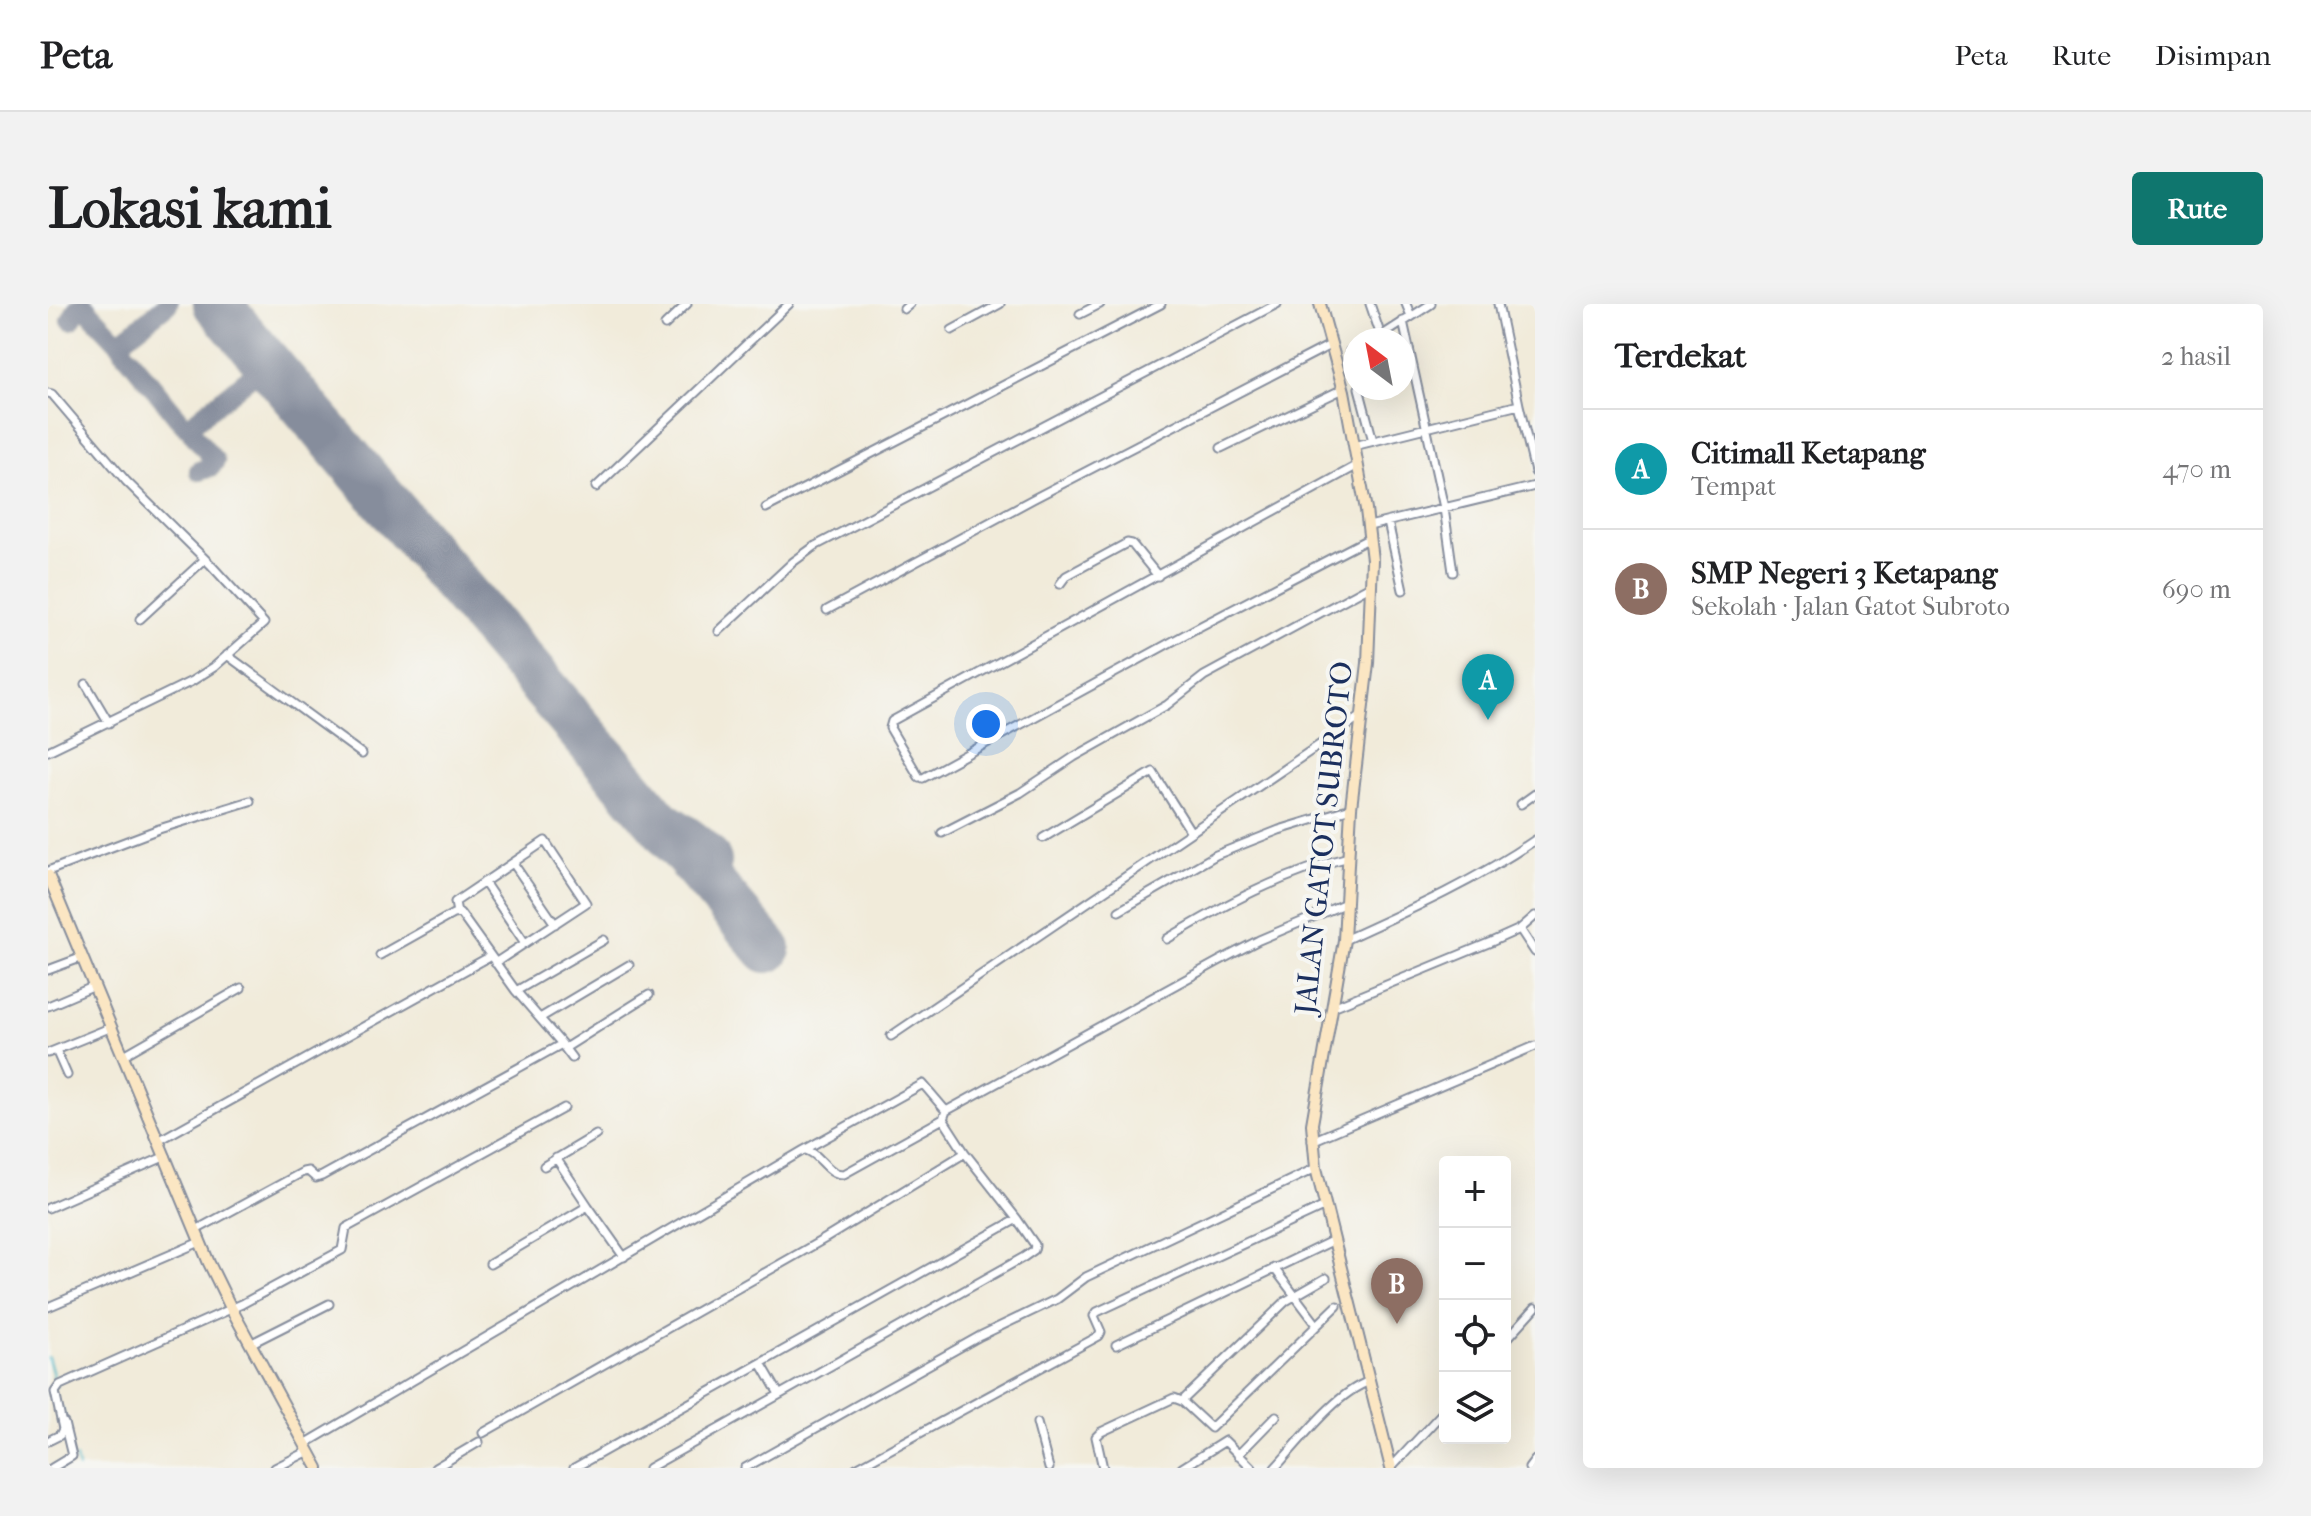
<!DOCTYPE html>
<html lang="id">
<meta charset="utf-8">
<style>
:root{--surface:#fff;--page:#f2f2f2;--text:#202124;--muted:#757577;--line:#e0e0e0;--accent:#0f766e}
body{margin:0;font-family:"IM FELL French Canon",serif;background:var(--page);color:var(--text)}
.controls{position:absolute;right:24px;bottom:24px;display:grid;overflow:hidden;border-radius:8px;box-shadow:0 8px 32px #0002}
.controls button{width:72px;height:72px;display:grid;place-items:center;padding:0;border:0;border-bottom:2px solid var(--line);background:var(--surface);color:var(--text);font:40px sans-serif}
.compass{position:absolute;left:1295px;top:24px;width:72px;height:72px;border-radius:50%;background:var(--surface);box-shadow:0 8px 32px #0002;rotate:328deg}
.you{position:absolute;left:938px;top:420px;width:28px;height:28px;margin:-20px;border:6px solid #fff;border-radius:50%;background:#1a73e8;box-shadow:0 0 0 12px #1a73e833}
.badge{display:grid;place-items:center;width:52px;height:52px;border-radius:50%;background:var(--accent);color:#fff;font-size:26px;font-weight:700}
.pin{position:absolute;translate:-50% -66px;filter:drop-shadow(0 2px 4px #0008)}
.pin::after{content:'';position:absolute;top:42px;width:28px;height:24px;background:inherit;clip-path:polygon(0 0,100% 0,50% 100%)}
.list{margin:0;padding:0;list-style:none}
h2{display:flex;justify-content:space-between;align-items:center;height:104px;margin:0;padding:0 32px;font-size:34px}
h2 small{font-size:26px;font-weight:400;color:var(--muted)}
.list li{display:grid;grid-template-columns:52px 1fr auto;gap:24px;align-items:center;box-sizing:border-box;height:120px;padding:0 32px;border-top:2px solid var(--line)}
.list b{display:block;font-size:30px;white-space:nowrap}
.list p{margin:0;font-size:26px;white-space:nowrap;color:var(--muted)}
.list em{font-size:26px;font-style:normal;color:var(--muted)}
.icon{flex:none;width:44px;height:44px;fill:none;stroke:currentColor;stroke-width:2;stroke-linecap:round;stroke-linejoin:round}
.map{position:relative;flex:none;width:1487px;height:1164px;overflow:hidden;border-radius:8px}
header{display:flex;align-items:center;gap:48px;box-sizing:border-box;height:112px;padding:0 40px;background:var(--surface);border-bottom:2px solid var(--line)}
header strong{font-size:38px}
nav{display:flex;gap:44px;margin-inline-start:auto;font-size:28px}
.intro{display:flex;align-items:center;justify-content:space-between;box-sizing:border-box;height:192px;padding:0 48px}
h1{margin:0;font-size:56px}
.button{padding:20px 36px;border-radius:8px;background:var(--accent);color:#fff;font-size:28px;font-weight:700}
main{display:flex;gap:48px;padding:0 48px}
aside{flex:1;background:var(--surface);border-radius:8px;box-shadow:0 8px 32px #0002}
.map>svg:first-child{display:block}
</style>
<header>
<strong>Peta</strong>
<nav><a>Peta</a><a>Rute</a><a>Disimpan</a></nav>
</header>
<div class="intro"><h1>Lokasi kami</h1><a class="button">Rute</a></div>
<main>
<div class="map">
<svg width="1487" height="1164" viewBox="0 0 1487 1164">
<rect width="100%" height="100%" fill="#f6f6f2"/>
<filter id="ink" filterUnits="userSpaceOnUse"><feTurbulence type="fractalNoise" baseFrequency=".0125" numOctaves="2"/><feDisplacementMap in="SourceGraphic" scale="16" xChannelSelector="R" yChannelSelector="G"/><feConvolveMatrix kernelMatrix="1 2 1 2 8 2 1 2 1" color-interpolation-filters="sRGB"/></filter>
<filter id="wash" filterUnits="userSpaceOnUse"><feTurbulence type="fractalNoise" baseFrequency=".006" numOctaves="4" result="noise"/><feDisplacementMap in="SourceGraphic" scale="32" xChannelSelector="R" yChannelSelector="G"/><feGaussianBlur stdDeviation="1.8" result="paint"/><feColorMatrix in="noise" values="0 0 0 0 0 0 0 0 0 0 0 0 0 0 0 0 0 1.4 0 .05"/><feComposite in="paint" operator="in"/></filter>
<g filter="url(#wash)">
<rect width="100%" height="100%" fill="#f1ebda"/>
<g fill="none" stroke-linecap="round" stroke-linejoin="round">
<path stroke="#50bacd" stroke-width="2" d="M 0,1053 L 8,1082
M 14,1104 L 17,1117
M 28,1154 L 30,1164"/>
<path stroke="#868d9c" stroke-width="20" d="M 23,16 L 30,3 L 35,1 L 71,39 L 120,0
M 74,38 L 75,46 L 136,121 L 141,122 L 212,65 L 215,53
M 144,122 L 144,129 L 167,157 L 163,163 L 151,167
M 580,483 C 599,496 673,535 674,556 C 675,565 666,571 660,576"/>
<path stroke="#868d9c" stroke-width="48" d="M 169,0 L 719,645"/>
</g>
</g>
<g filter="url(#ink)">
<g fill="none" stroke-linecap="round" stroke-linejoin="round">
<g stroke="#868d9c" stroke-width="11">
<path id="street" d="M 1322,0 L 1333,32
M 1358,0 L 1363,12
M 1450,0 L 1471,101
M 856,5 L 862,0
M 1032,10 L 1052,0
M 1355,17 L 1396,204 L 1405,268
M 617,21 L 639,0
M 904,26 L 952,0
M 1327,36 L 1383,0
M 1302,47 L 1307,68
M 1311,84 L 1325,137
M 0,89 L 4,90 L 78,177 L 162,260 L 216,319 L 166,363 L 144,377 L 0,447
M 1306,142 L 1471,101 L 1487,168
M 1173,144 L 1295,85
M 548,183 L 741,0
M 718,204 L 1113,0
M 1340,218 L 1355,286
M 1321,222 L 1487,182
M 1012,280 L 1018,272 L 1079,239 L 1084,240 L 1110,272
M 779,306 L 985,195 L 1284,40
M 92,315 L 157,255
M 671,327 L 745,258 L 767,242 L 1229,0
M 179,351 L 314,450
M 38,380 L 61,419
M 871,473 L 842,424 L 844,417 L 1310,161
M 875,474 L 1147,325 L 1322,234
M 1473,500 L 1487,490
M 894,529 L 972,489 L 1026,453 L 1119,401 L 1156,372 L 1322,282
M 995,534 L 1105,468 L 1143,528
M 465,559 L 507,620
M 0,567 L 111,525 L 202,497
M 436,578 L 477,639
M 1071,607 L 1168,551 L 1231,526 L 1303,504
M 409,609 L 407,598 L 497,537 L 538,599 L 447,659
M 1472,625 L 1487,648
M 1119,635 C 1177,600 1235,569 1301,553
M 1296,636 C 1362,606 1427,577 1487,536
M 0,666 L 35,653
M 468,687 L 556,636
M 0,702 L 47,682
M 1285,703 L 1443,638 L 1472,625 L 1487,612
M 492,714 L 581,661
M 843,732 L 1314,412
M 515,742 L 524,754
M 517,744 L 601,691
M 8,746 L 19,771
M 0,749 L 64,723
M 76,751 L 193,684
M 895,815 L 917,849 L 969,915
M 112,836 L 441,653
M 1264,837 L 1487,742
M 758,846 C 773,850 779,871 796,870 L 895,815 L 898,807 L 1171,657 L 1211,636 L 1298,599
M 508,854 L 540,902
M 496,862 L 548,831
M 0,904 L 118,852
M 148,926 L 255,868 L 260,867 L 268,874 L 274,872 L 514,740 L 468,687 L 412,609 L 405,610 L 332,651
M 442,960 L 540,902 L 576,953
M 1226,964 L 1269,1021
M 0,1003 L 152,938
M 1457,1037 L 1487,1004
M 202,1040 L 281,1000
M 1068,1041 L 1286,936
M 713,1059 L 731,1090
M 1134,1097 L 1238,997 L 1278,974
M 989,1119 L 1001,1164
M 435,1129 L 778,934 L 917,849
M 0,1137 L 12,1131 L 15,1125 L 7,1088 L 12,1081 L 194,1000 L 294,946 L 298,924 L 516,804
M 257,1140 L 756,846 L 875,780 L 898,807
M 1190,1151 L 1228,1112
M 4,1164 L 24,1152 L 16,1119
M 227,1164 L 261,1147
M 387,1164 L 431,1138
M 526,1164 L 969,915 L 987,941 L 986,946 L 976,953 L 601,1164
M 697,1164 L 932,1032 L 1009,995 L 1038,973 L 1268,864
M 808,1164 L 1051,1032 L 1053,1028 L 1046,1012 L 1049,1008 L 1277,902
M 1055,1164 L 1048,1133 L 1053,1128 L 1126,1094 L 1134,1097 L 1163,1124 L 1289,1002
M 1134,1164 L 1177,1137 L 1204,1164
M 1227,1164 C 1252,1137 1287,1089 1322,1077
M 1343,1164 L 1397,1106
M 1481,1164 L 1487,1156"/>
</g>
<g stroke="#868d9c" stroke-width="14">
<path id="secondary" d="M 1272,0 L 1296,87 L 1318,206 L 1324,256 L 1320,359 L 1303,504 L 1296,636 L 1264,820 L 1268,864 L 1343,1164
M 0,571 L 161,959 L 183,1004 L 270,1164"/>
</g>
<use href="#street" stroke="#fff" stroke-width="7"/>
<use href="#secondary" stroke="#fbe6c3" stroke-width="10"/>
</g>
</g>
<g text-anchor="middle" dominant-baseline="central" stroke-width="8" stroke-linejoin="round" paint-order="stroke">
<g font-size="30" fill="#1b2f5e" stroke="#f6f6f2">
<text transform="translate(1276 534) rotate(-84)">JALAN GATOT SUBROTO</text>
</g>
</g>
</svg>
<div class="controls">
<button>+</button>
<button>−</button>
<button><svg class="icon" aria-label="locate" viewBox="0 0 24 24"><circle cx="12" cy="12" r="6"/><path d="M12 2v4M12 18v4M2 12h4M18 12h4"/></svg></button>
<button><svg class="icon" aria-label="layers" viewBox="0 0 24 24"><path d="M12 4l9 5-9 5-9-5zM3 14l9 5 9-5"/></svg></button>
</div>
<svg class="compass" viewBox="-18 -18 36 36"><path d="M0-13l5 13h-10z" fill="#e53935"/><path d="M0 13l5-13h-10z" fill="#757577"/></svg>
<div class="you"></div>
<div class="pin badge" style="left:1440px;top:416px;background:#0f9aa8">A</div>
<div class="pin badge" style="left:1349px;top:1020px;background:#8d6e63">B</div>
</div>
<aside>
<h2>Terdekat<small>2 hasil</small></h2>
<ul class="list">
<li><span class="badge" style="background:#0f9aa8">A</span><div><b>Citimall Ketapang</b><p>Tempat</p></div><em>470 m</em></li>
<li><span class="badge" style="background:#8d6e63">B</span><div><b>SMP Negeri 3 Ketapang</b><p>Sekolah · Jalan Gatot Subroto</p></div><em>690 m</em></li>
</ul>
</aside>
</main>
